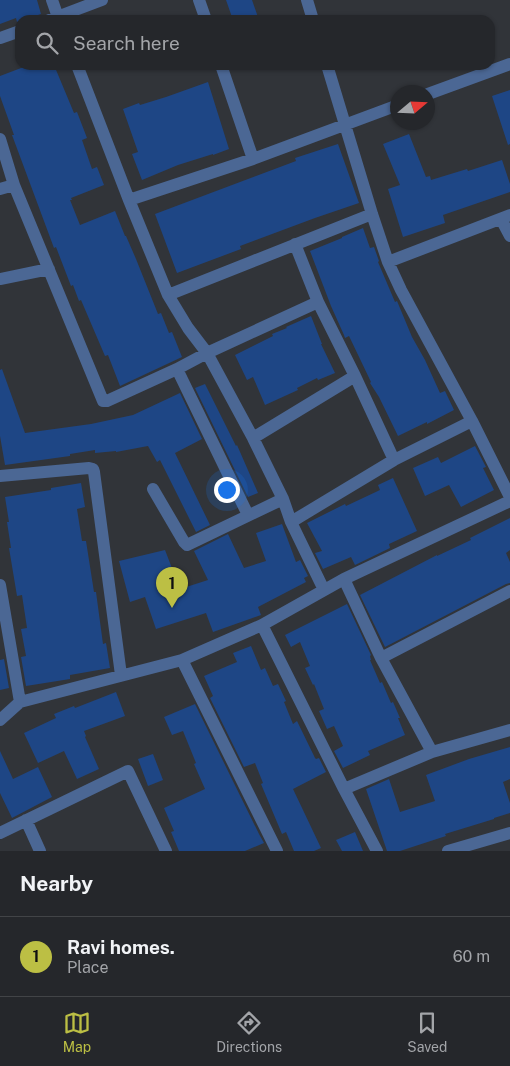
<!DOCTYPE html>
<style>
:root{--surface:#25272b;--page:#2d2f33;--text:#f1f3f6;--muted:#a3a5a9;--line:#424447;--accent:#bcbf44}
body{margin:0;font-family:"Public Sans",sans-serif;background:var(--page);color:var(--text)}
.compass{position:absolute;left:390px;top:85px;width:45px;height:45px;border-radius:50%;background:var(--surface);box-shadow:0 1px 4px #0004;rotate:71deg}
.you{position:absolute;left:226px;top:489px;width:18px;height:18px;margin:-12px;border:4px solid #fff;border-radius:50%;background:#1a73e8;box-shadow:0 0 0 8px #1a73e833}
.badge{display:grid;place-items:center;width:32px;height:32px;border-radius:50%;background:var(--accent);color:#111;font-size:16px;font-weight:700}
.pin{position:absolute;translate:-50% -41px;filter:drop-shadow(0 1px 2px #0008)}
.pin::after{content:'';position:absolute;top:26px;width:18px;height:15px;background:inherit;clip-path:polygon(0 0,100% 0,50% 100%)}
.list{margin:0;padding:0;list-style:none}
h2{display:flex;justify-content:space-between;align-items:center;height:65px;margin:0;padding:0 20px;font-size:21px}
h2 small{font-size:16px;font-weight:400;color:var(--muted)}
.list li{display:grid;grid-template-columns:32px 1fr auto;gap:15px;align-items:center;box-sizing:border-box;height:80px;padding:0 20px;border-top:1px solid var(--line)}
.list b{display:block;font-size:19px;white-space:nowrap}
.list p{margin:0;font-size:16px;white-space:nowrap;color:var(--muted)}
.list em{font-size:16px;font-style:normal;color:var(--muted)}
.icon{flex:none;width:28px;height:28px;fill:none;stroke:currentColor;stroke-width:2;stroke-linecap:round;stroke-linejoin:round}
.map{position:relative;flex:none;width:510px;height:851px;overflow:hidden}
.search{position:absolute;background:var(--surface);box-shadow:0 1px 4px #0004;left:15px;right:15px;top:15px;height:55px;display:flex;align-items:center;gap:12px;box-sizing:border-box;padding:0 18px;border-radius:15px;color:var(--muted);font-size:19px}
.sheet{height:145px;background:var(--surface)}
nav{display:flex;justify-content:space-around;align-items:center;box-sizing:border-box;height:70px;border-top:1px solid var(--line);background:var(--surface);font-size:14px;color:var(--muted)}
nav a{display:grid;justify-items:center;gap:2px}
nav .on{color:var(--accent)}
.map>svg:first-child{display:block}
</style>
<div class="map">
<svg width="510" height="851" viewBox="0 0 510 851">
<rect width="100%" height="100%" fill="#313439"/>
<path fill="#1e4685" d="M 0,0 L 37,0 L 41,14 L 17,22 L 16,18 L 0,24 Z
M 226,0 L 252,0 L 259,20 L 233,20 Z
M 29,65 L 54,65 L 74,113 L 77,112 L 87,138 L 82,140 L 92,169 L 97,167 L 104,185 L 71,198 L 72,200 L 70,200 L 80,225 L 115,211 L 125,236 L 126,236 L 136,259 L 158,314 L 161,313 L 169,333 L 172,332 L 182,357 L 120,386 L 108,355 L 105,356 L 81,300 L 79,301 L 73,285 L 71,286 L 56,247 L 54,248 L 12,135 L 14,135 L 0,96 L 0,76 Z
M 208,82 L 229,149 L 213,155 L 213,154 L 178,165 L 142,180 L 132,154 L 138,152 L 123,109 L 139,103 L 140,105 L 166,97 Z
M 510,90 L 510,144 L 508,145 L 492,96 Z
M 409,134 L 426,177 L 430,176 L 431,180 L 467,169 L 468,171 L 502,160 L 510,184 L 510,192 L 443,215 L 445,223 L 403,237 L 388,189 L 400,185 L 383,144 Z
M 338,144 L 359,203 L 315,218 L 240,246 L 241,249 L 177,273 L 155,214 L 296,161 L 295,158 Z
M 363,228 L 370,248 L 374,247 L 379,261 L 378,262 L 395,302 L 397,301 L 412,337 L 425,360 L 440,393 L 445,391 L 454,410 L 427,424 L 427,422 L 398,436 L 379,397 L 370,383 L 371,382 L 349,336 L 345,338 L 344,335 L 331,306 L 310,251 L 342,238 L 342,237 Z
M 311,316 L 322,344 L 321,344 L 335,373 L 318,380 L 317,378 L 297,388 L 298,390 L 265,405 L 253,377 L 247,380 L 235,355 L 273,336 L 272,334 L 287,328 L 286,327 Z
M 2,369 L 25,433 L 91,424 L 133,415 L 180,393 L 202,439 L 175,453 L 210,525 L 196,532 L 160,460 L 157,462 L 148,446 L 116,452 L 116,451 L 95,453 L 95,450 L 70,454 L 70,456 L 5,465 L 0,436 L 0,370 Z
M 205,384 L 236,446 L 237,445 L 258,493 L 248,497 L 195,388 Z
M 475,446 L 486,467 L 483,468 L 494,490 L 461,507 L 449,485 L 425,496 L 413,468 L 438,457 L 441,463 Z
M 393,478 L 417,531 L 389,544 L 390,548 L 355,565 L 351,557 L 323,569 L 315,553 L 322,551 L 307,523 L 345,504 L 346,506 L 380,490 L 378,485 Z
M 81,483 L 85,507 L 77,509 L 82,541 L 86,541 L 94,592 L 96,592 L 103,644 L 106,643 L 110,668 L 70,675 L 70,679 L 26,686 L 21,657 L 26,656 L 21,629 L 27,628 L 22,595 L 17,596 L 9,548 L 11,548 L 7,522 L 9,522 L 5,497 L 51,490 L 51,488 Z
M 510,518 L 510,550 L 506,553 L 510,562 L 510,583 L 506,584 L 385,647 L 360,595 L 437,555 L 437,556 L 471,540 L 470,538 Z
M 282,524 L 296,562 L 300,560 L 308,576 L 304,578 L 306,582 L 258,607 L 261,615 L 213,632 L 206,613 L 156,629 L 145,597 L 130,602 L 119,561 L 165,550 L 180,589 L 208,580 L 194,551 L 228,534 L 244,568 L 266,561 L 256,533 Z
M 347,604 L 371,655 L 370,656 L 371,660 L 370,660 L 380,683 L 382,682 L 391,703 L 393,702 L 400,718 L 398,718 L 405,735 L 368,751 L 370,755 L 343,768 L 334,751 L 343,746 L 334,726 L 327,729 L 319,711 L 324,709 L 314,684 L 313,685 L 305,668 L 310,666 L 300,642 L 291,647 L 285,635 Z
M 251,646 L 261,670 L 265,668 L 273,686 L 278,684 L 286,701 L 284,702 L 293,724 L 297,721 L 315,758 L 316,759 L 319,758 L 326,772 L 293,789 L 321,848 L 314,851 L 294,851 L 286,832 L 282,834 L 261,784 L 263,783 L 255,763 L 244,767 L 210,698 L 213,696 L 204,676 L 237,662 L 233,653 Z
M 4,659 L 9,688 L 0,690 L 0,660 Z
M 116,692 L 125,716 L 84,731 L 86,736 L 85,737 L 99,769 L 77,779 L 64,751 L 38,763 L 24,733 L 56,718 L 54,714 L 74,706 L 75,708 Z
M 195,704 L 259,834 L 264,843 L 245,851 L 179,851 L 171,832 L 174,831 L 164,808 L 205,789 L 194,764 L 196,763 L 183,731 L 172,735 L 164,717 Z
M 510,747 L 510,779 L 503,782 L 510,803 L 510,813 L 494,818 L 494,819 L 445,834 L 446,836 L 400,851 L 387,851 L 366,789 L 389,779 L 400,812 L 435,801 L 426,775 L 469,759 Z
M 0,751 L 13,779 L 38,767 L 52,797 L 12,818 L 0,793 Z
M 153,754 L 163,780 L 148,786 L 138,759 Z
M 355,832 L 363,851 L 342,851 L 336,840 Z"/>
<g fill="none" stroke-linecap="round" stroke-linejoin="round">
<path stroke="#4b6794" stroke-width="12" d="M 52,0 L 59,20
M 199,0 L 206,20
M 307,0 L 313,20
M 49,20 L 102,0
M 0,38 L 20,31
M 77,65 L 129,200 L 168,295 L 188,328 L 207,353 L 253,438 L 283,499 L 291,522 L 324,590
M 221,65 L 253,159
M 327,65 L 372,214 L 388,262 L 401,290 L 472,421 L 510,497
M 428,94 L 510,64
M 0,139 L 14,185 L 103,401 L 107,401 L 177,369 L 207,353 L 318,302
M 0,189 L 14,185
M 129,200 L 253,159 L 398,105
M 501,219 L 510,236
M 295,244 L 318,302 L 355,376 L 394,460
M 388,262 L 510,215
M 0,279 L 49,269
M 168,295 L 372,214
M 177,369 L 248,515
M 253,438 L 355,376
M 0,476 L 89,468 L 93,469 L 94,472 L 121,675
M 153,489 L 184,542 L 187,545 L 283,499
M 291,522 L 394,460 L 472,421
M 344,579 L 381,658 L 432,752
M 0,585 L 20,702
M 262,625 L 344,789 L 377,851
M 381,658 L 510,591
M 182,660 L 277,851
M 0,720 L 20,702 L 182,660 L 262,625 L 344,579 L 510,501
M 344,789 L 432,752 L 510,730
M 26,820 L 40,851
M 0,833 L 128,771 L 166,851
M 448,851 L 510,833"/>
</g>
</svg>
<svg class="compass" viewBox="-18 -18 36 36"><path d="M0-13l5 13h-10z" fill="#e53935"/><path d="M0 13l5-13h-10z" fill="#a3a5a9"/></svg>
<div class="you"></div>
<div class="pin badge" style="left:172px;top:608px">1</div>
<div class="search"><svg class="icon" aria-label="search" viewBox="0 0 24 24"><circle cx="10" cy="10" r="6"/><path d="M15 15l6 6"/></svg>Search here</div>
</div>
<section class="sheet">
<h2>Nearby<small></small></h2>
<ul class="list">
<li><span class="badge">1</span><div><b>Ravi homes.</b><p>Place</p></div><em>60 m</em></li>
</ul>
</section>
<nav>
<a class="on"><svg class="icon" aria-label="map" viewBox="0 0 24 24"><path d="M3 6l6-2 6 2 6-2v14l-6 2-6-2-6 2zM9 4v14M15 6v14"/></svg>Map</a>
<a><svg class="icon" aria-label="directions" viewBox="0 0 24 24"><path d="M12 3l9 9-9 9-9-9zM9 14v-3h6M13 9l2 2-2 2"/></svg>Directions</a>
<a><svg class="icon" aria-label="saved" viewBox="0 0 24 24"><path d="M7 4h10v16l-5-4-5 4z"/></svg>Saved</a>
</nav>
